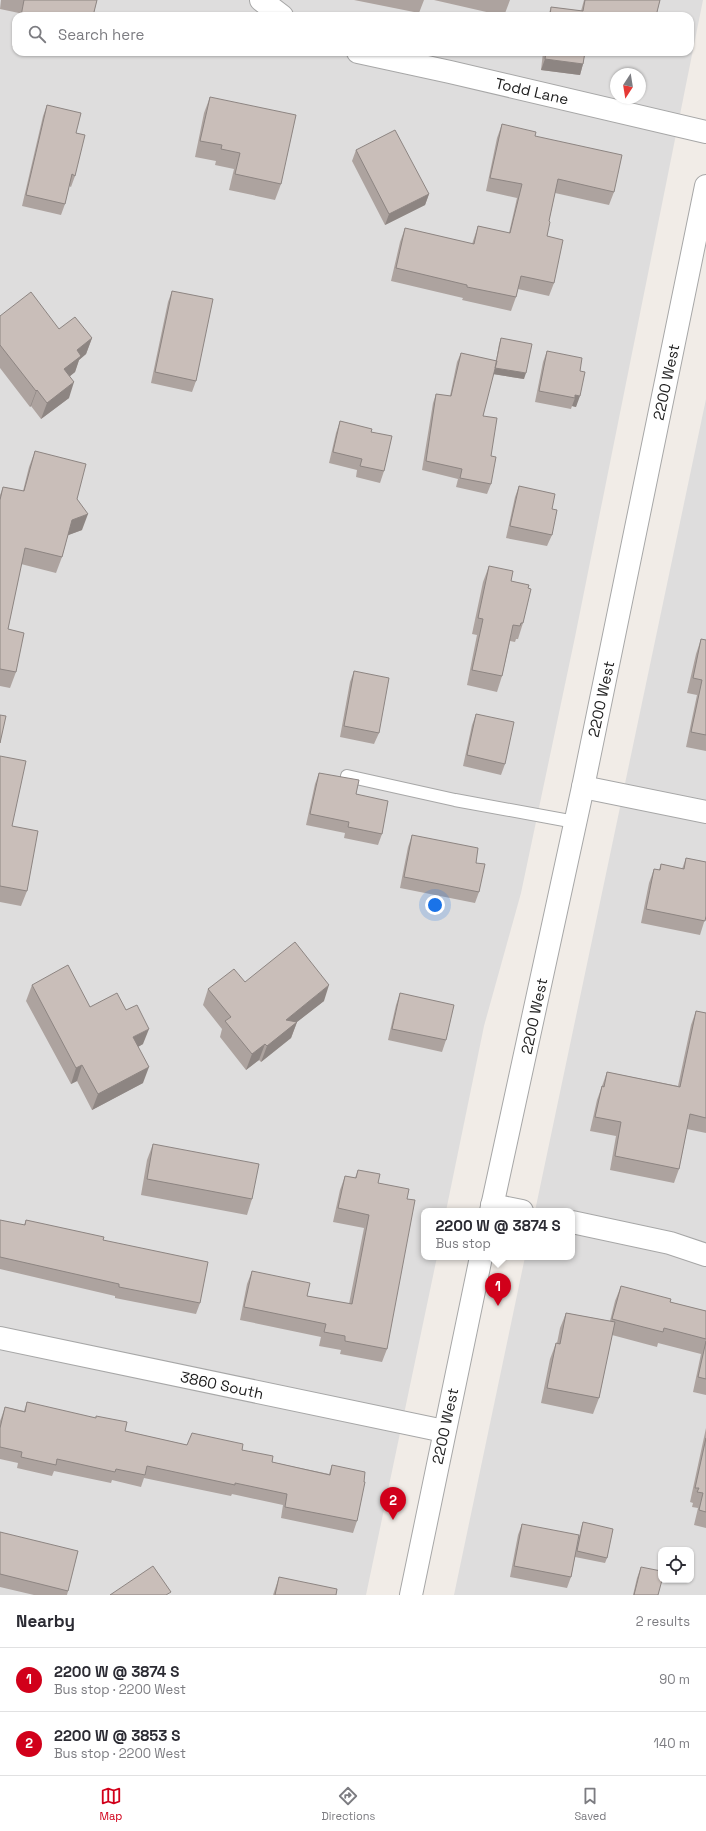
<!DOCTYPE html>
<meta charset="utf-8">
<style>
:root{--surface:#fff;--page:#f2f2f3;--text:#2b2b33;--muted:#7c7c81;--line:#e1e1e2;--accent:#d1001a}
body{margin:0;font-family:"Space Grotesk",sans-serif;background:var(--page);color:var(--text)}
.controls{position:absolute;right:12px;bottom:12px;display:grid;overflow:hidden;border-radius:8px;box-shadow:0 1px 3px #0004}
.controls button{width:36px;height:36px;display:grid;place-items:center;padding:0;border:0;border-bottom:1px solid var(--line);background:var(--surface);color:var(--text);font:20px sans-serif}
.compass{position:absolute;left:610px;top:68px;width:36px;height:36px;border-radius:50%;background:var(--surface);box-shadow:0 1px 3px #0004;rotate:192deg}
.you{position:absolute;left:435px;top:905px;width:14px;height:14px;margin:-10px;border:3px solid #fff;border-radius:50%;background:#1a73e8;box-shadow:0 0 0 6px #1a73e833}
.badge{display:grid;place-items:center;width:26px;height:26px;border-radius:50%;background:var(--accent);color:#fff;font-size:13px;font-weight:700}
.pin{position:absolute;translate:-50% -33px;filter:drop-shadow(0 1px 2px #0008)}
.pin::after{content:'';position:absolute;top:21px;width:14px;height:12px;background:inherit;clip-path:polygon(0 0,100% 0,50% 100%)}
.popup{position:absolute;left:421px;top:1208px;width:154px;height:52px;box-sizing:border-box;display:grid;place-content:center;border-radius:8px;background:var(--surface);filter:drop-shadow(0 1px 3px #0005);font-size:13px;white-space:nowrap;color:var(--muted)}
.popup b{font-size:15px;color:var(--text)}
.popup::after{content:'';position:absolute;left:50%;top:100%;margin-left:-8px;border:8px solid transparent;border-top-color:var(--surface)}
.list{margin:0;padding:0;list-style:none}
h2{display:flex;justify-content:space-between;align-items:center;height:52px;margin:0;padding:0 16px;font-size:17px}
h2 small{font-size:13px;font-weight:400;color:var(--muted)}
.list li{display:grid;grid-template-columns:26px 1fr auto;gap:12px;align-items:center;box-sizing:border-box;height:64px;padding:0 16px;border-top:1px solid var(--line)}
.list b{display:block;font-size:15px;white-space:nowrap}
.list p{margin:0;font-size:13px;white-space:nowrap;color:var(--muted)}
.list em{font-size:13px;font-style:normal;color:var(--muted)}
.icon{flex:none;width:22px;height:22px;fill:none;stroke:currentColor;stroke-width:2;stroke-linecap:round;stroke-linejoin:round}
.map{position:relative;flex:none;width:706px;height:1595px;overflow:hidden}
.search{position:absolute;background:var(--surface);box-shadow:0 1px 3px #0004;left:12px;right:12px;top:12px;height:44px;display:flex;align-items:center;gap:10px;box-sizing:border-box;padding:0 14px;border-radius:12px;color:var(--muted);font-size:15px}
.sheet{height:180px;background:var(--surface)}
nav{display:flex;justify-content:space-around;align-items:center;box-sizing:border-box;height:56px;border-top:1px solid var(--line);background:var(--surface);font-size:11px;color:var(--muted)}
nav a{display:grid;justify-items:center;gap:2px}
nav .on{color:var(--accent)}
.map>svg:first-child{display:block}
</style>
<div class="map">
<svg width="706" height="1595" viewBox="0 0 706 1595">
<rect width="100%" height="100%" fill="#f1ece7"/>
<path fill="#dedddd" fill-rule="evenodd" d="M 0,0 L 703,0 L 575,637 L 521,893 L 484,1026 L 446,1211 L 424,1211 L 424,1257 L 437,1257 L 366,1595 L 0,1595 ZM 16,16 L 690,16 L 690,52 L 16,52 ZM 616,74 L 640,74 L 640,98 L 616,98 Z
M 706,399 L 706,1595 L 454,1595 L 525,1257 L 572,1257 L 572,1211 L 535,1211 ZM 661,1550 L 691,1550 L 691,1580 L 661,1580 Z"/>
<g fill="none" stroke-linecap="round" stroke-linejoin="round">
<g stroke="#a7a7a7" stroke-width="14">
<path id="service" d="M 347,776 L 455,800 L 575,822"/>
</g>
<g stroke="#a7a7a7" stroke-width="24">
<path id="minor" d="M 261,0 L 282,16
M 358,52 L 450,72 L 706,132
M 583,787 L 706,812
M 492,1205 L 522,1211
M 572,1222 L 670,1243 L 706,1255
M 0,1338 L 444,1431"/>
</g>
<g stroke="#a7a7a7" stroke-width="24">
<path id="tertiary" d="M 491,1211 L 583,787 L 706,186
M 411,1595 L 481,1257"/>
</g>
<use href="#service" stroke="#fff" stroke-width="12"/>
<use href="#minor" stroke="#fff" stroke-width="22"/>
<use href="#tertiary" stroke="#fff" stroke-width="22"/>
</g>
<path fill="#ada39f" d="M 1,0 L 97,0 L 93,16 L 18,16 L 19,13 L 0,9 Z
M 354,0 L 424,0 L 419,13 Z
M 434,0 L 510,0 L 504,16 Z
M 584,0 L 660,0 L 656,16 L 548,16 L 551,7 L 581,11 Z
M 16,27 L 16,48 L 12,47 Z
M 37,52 L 54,52 L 53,55 Z
M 543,52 L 585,52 L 583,64 L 580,75 L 541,70 Z
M 210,97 L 281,184 L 275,200 L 229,190 L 234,169 L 215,165 L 216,161 L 195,157 L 204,113 Z
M 47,105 L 76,133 L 75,176 L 71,187 L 69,186 L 65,204 L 61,215 L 22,206 L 43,116 Z
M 502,124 L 535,136 L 614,192 L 609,205 L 555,193 L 549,221 L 547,236 L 554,283 L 549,296 L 518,289 L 516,297 L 511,311 L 462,300 L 463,298 L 391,281 L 400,242 L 405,228 L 472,244 L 478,226 L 509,233 L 517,198 L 486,191 L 497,138 Z
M 356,150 L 429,194 L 425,205 L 385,225 L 352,161 Z
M 172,291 L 196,381 L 192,392 L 151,383 L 168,302 Z
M 0,316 L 59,329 L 92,338 L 86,354 L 79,360 L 75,372 L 70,376 L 69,398 L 41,419 L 31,406 L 30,407 L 0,368 Z
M 501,338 L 524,379 L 493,374 L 483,416 L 491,456 L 491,484 L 487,494 L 456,487 L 458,479 L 422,470 L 433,403 L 436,394 L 450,396 L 457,362 L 461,353 L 496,361 L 499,344 Z
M 547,351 L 580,371 L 576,407 L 572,406 L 571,409 L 535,402 L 543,362 Z
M 340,421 L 371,432 L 384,471 L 380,483 L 356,477 L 357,470 L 329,463 L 336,433 Z
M 35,451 L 77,499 L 82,530 L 68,535 L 62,557 L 56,573 L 21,564 L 8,629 L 16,672 L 10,688 L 0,686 L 0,495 L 3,487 L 23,491 L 29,467 Z
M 519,486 L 552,509 L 552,535 L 547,546 L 506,538 L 515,497 Z
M 489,566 L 511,581 L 523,623 L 518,639 L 516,639 L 515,642 L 510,641 L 502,676 L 497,692 L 467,685 L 477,635 L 472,634 L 483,582 Z
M 701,639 L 706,640 L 706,751 L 686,747 L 697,695 L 687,693 L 696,654 Z
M 354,671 L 379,733 L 374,744 L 340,737 L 350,682 Z
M 476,714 L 505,764 L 501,775 L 463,766 L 472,725 Z
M 0,756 L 12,826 L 27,891 L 21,906 L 0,902 Z
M 319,773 L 356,794 L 382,834 L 378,845 L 344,838 L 345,833 L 306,825 L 315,784 Z
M 412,835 L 476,863 L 479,892 L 475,903 L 400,888 L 408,847 Z
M 686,858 L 706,862 L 706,920 L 705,919 L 700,935 L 641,923 L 649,883 L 654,869 L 659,870 L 661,864 L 682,869 Z
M 245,982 L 324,1001 L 297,1022 L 291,1038 L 261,1062 L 259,1060 L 246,1070 L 220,1037 L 222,1029 L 203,1005 L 208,989 Z
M 32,985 L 90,1007 L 143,1044 L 138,1047 L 143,1083 L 92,1110 L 77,1081 L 71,1084 L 26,1001 Z
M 400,993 L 446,1040 L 442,1052 L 388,1040 L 396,1005 Z
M 696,1011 L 706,1013 L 706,1133 L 687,1129 L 679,1169 L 674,1183 L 610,1170 L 616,1136 L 590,1131 L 597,1100 L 607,1072 L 678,1086 L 691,1025 Z
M 153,1144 L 252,1199 L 247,1215 L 141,1195 L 147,1160 Z
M 358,1170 L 378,1183 L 407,1199 L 387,1349 L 382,1362 L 340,1354 L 341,1350 L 319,1346 L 321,1337 L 240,1320 L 247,1284 L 252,1271 L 307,1296 L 349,1304 L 364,1228 L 333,1222 L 340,1190 L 345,1176 L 355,1178 Z
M 0,1220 L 24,1225 L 26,1220 L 103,1240 L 200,1303 L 196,1314 L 115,1298 L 115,1296 L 0,1269 Z
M 621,1286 L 670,1302 L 706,1311 L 706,1395 L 693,1392 L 701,1354 L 658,1343 L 657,1347 L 612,1335 L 599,1398 L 593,1414 L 541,1403 L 550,1359 L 556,1343 L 557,1343 L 560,1328 L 566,1313 L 610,1321 L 615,1301 Z
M 27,1402 L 125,1431 L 187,1445 L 242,1450 L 272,1462 L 329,1474 L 332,1465 L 357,1521 L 353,1533 L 281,1518 L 283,1505 L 232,1494 L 231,1496 L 144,1478 L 141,1487 L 112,1480 L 111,1483 L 54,1471 L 52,1476 L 17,1468 L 18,1463 L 0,1459 L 0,1421 L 5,1407 L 24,1411 Z
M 706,1428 L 706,1528 L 694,1525 L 698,1508 L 692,1507 L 693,1503 L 690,1502 Z
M 583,1522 L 607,1558 L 605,1563 L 575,1557 L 571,1577 L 567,1588 L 510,1577 L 518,1535 L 522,1524 L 575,1554 L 581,1528 Z
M 0,1532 L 68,1591 L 67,1595 L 34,1595 L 0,1587 Z
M 641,1567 L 658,1595 L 633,1595 L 637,1578 Z
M 279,1577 L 336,1595 L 273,1595 Z"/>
<path fill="#8d8582" d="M 545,59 L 583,64 L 580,75 L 541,70 Z
M 429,194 L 425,205 L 385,225 L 389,214 Z
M 92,338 L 86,354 L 79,360 L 75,372 L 59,385 L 64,369 L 77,350 Z
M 495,368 L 526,373 L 524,379 L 493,374 Z
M 74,382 L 69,398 L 41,419 L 47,403 Z
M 37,390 L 31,406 L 30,407 L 36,391 Z
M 575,395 L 580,396 L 576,407 L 572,406 L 575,398 Z
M 88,514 L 82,530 L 66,536 L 72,520 Z
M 329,985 L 324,1001 L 297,1022 L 291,1038 L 261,1062 L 267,1046 L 286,1020 Z
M 149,1029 L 143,1044 L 127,1053 L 133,1037 Z
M 265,1044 L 259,1060 L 246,1070 L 252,1054 Z
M 82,1065 L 77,1081 L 71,1084 L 76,1068 Z
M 149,1067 L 143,1083 L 92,1110 L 98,1094 Z"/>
<path fill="#c9beb9" stroke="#8d8582" d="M 24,0 L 97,0 L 93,16 L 21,16 Z
M 585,0 L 660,0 L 656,16 L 550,16 L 551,7 L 583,11 Z
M 546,52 L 585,52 L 583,64 L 545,59 Z
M 210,97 L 296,115 L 281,184 L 235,174 L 240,153 L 221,149 L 222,145 L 200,141 Z
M 47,105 L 81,113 L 76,133 L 85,135 L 75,176 L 72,174 L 65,204 L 26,195 Z
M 502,124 L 536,132 L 535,136 L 622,155 L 614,192 L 558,179 L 549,221 L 550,222 L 547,236 L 563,240 L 554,283 L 521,276 L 516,297 L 467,287 L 467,285 L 396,268 L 405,228 L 474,244 L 478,226 L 510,233 L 522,184 L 490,178 Z
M 395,130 L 429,194 L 389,214 L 356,150 Z
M 172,291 L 213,299 L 196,381 L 155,372 Z
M 31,292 L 59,329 L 75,317 L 92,338 L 77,350 L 81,356 L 64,369 L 74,382 L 47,403 L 37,390 L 36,391 L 0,345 L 0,316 Z
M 501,338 L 532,344 L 526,373 L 495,368 Z
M 547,351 L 582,358 L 580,371 L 585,372 L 580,396 L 575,395 L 575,398 L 539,391 Z
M 461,353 L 497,361 L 483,416 L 497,418 L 491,456 L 496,457 L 491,484 L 460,478 L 462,469 L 426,461 L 436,394 L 451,396 Z
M 340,421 L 372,429 L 371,432 L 392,436 L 384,471 L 360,466 L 362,459 L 333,452 Z
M 35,451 L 86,464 L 77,499 L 88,514 L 72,520 L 62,557 L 25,548 L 8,629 L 24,633 L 16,672 L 0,669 L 0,500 L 3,487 L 24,491 Z
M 519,486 L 555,494 L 552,509 L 557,510 L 552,535 L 510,526 Z
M 489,566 L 513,571 L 511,581 L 529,585 L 528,588 L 531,589 L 523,623 L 521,623 L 520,626 L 513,625 L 502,676 L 472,670 L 483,619 L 478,618 Z
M 701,639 L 706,640 L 706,735 L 691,732 L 702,680 L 693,678 Z
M 354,671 L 389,678 L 379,733 L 344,726 Z
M 476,714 L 514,722 L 505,764 L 467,755 Z
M 0,715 L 6,716 L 0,743 Z
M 0,756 L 26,761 L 12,826 L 38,831 L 27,891 L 0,886 Z
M 319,773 L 359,780 L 356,794 L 388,801 L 382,834 L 348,827 L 349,822 L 310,814 Z
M 412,835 L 478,848 L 476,863 L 485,864 L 479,892 L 404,877 Z
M 686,858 L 706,862 L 706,916 L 705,921 L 646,909 L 654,869 L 660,870 L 661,864 L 684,869 Z
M 295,942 L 329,985 L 286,1020 L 297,1022 L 267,1046 L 265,1044 L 252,1054 L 225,1021 L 231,1017 L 208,989 L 234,969 L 245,982 Z
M 68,965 L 90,1007 L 117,993 L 126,1010 L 137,1005 L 149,1029 L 133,1037 L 149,1067 L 98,1094 L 82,1065 L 76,1068 L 32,985 Z
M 400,993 L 454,1005 L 446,1040 L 392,1029 Z
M 696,1011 L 706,1013 L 706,1118 L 690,1114 L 679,1169 L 615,1156 L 621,1122 L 595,1117 L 602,1086 L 604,1087 L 607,1072 L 680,1087 Z
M 153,1144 L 259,1164 L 252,1199 L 147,1179 Z
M 358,1170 L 380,1174 L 378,1183 L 409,1189 L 407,1199 L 415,1200 L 387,1349 L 345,1341 L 345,1336 L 324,1332 L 326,1324 L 244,1307 L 252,1271 L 310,1283 L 307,1296 L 352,1304 L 369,1215 L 338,1208 L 345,1176 L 356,1178 Z
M 0,1220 L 25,1225 L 26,1220 L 104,1237 L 103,1240 L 208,1262 L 200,1303 L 119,1287 L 119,1284 L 0,1257 Z
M 621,1286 L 671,1299 L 670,1302 L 706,1311 L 706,1339 L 664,1328 L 663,1332 L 612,1319 Z
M 566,1313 L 615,1322 L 599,1398 L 547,1388 L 556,1343 L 560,1344 Z
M 706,1341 L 706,1379 L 698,1377 Z
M 27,1402 L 96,1418 L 96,1416 L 127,1422 L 125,1431 L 187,1445 L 192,1433 L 243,1444 L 242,1450 L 273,1456 L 272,1462 L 330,1475 L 332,1465 L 365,1472 L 364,1482 L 365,1482 L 357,1521 L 285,1507 L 287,1494 L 235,1483 L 235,1485 L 147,1466 L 145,1475 L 116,1469 L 115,1472 L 57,1459 L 56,1465 L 21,1457 L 22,1452 L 0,1447 L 0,1428 L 5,1407 L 25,1412 Z
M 706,1438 L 706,1512 L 699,1510 L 703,1493 L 697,1492 L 699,1488 L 695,1488 Z
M 583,1522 L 613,1529 L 607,1558 L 577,1551 Z
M 522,1524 L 579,1535 L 571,1577 L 514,1566 Z
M 0,1532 L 78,1551 L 68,1591 L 0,1574 Z
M 153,1566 L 171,1592 L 166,1595 L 110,1595 Z
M 641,1567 L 661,1571 L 661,1580 L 662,1580 L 658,1595 L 634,1595 Z
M 279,1577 L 337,1589 L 336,1595 L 275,1595 Z"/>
<g text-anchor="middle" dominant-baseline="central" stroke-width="3" stroke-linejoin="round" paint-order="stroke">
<g font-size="15" fill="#202020" stroke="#fff">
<text transform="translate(532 91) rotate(13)">Todd Lane</text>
<text transform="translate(666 382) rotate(-78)">2200 West</text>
<text transform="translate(601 699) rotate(-78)">2200 West</text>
<text transform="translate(534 1016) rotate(-78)">2200 West</text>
<text transform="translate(222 1385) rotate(12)">3860 South</text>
<text transform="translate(445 1426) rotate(-78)">2200 West</text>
</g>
</g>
</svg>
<div class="controls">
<button><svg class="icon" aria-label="locate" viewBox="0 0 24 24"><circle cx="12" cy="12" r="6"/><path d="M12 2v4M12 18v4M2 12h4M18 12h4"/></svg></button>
</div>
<svg class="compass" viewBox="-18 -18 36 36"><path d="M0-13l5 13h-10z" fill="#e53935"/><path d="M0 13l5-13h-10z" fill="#7c7c81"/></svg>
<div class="you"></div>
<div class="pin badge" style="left:498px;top:1306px">1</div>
<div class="popup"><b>2200 W @ 3874 S</b>Bus stop</div>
<div class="pin badge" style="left:393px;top:1520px">2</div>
<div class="search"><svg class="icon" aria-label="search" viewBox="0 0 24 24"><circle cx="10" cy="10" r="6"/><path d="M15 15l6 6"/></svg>Search here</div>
</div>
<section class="sheet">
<h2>Nearby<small>2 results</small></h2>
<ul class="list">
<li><span class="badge">1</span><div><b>2200 W @ 3874 S</b><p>Bus stop · 2200 West</p></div><em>90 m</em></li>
<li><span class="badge">2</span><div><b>2200 W @ 3853 S</b><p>Bus stop · 2200 West</p></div><em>140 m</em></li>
</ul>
</section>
<nav>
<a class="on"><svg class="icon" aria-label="map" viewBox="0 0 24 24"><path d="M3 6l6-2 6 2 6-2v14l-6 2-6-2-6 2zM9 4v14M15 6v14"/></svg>Map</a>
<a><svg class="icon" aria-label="directions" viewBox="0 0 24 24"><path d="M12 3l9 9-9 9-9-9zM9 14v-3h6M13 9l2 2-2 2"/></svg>Directions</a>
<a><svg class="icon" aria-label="saved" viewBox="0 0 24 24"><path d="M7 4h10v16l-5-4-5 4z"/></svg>Saved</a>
</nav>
